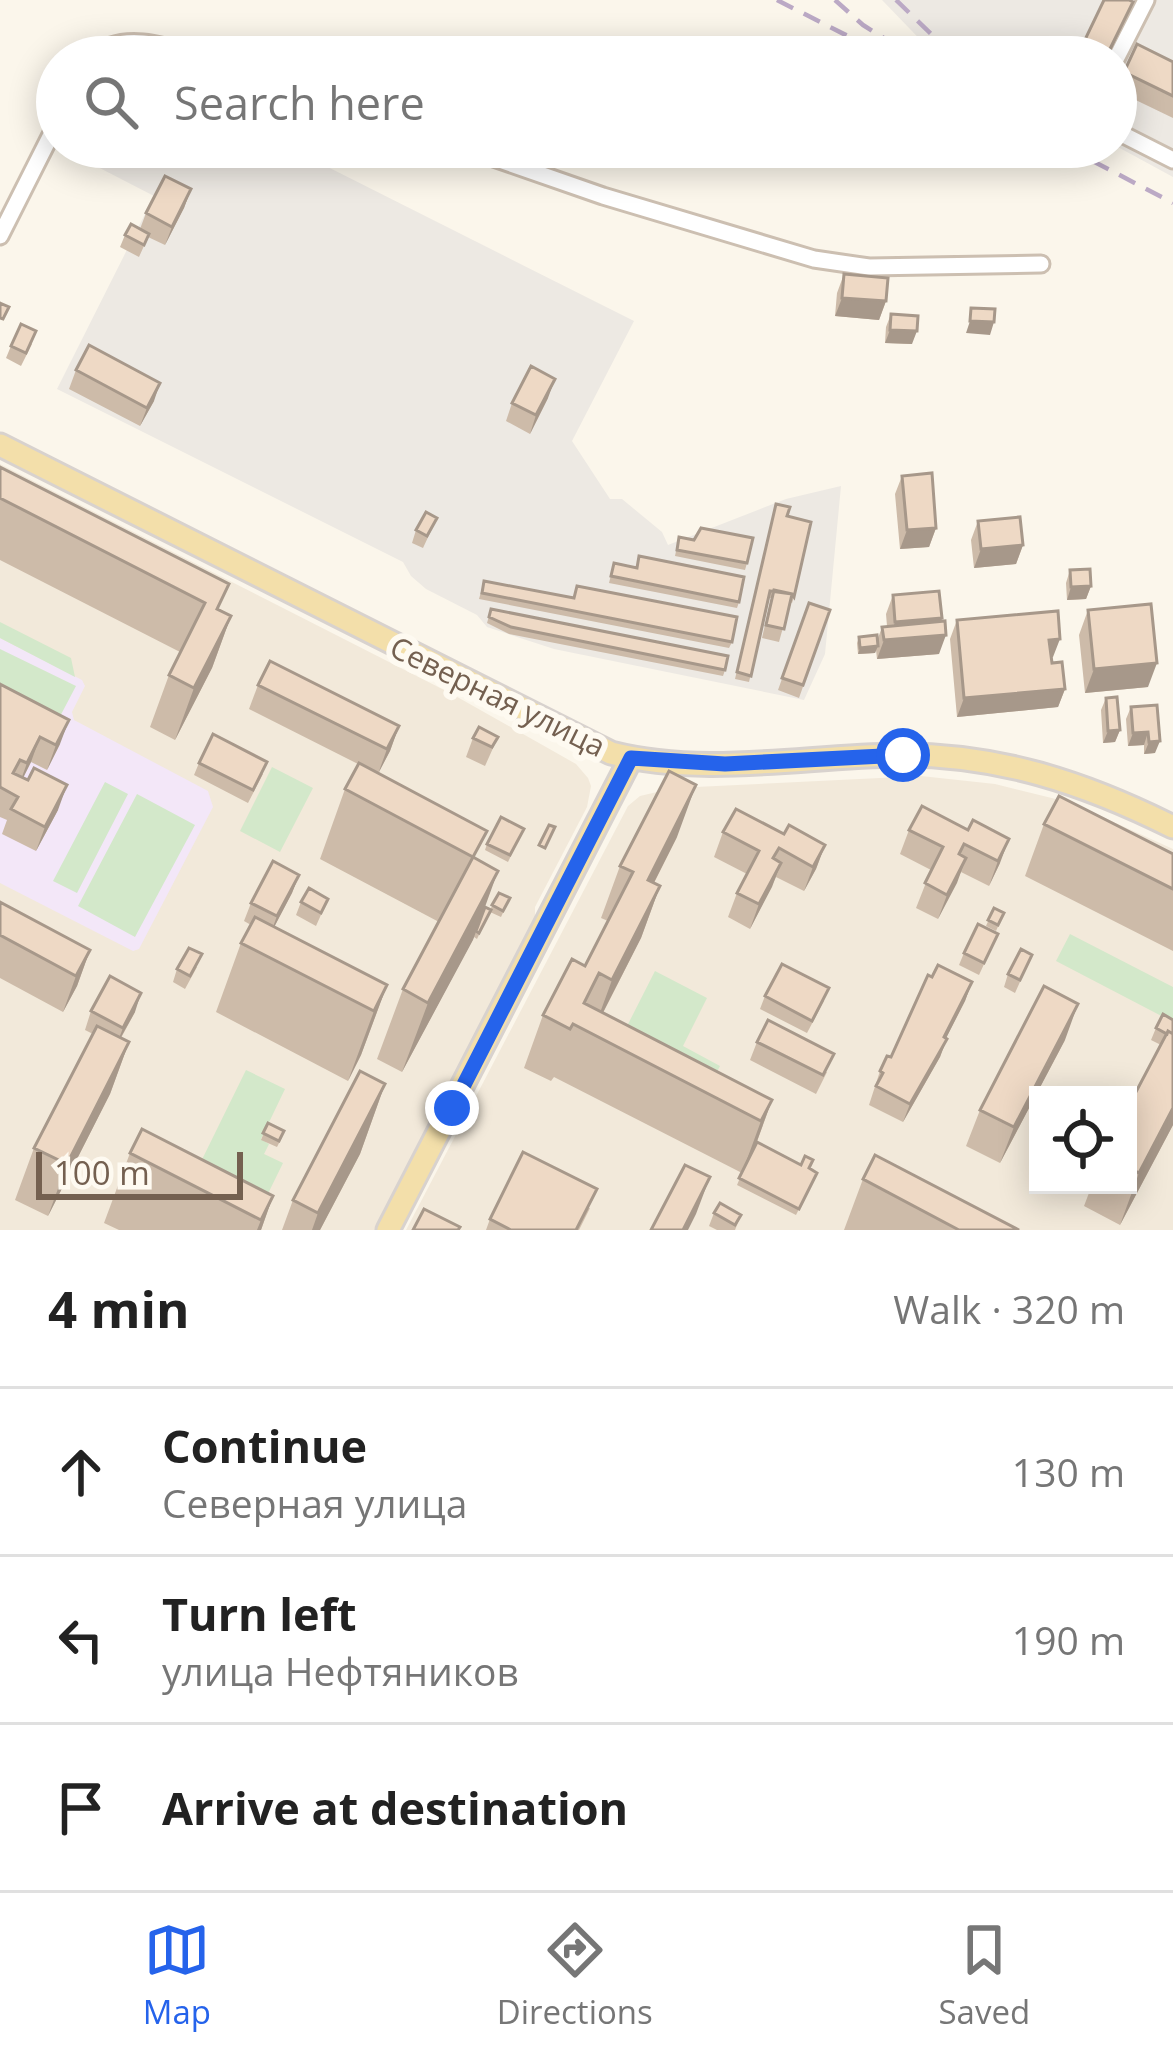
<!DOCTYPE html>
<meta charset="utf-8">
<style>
:root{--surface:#fff;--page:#f2f2f2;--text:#222;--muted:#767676;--line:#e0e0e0;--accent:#2563eb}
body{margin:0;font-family:"Open Sans",sans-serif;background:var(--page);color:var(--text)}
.controls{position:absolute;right:36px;bottom:36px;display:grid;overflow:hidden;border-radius:0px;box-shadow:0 6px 30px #0003}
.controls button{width:108px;height:108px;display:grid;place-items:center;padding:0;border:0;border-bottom:3px solid var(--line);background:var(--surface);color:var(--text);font:60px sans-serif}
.scale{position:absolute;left:36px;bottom:30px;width:207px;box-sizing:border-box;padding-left:12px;border:6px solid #746050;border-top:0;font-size:33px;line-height:42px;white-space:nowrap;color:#746050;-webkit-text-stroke:9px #fefaf1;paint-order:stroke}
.stop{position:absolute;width:36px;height:36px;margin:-27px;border:9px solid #2563eb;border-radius:50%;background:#fff}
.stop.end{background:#2563eb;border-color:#fff;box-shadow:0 3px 12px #0008}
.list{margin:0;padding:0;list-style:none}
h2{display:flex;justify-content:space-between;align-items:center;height:156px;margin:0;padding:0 48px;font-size:51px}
h2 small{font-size:39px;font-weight:400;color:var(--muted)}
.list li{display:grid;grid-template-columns:78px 1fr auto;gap:36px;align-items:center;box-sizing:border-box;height:168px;padding:0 48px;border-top:3px solid var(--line)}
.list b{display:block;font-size:45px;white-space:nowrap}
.list p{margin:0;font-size:39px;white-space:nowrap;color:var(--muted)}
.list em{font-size:39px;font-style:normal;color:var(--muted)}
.icon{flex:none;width:66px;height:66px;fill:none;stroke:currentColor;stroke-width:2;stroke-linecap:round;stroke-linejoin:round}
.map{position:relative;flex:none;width:1173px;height:1230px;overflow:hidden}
.search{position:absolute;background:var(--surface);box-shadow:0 6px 30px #0003;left:36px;right:36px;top:36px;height:132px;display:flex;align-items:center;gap:30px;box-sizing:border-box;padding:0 42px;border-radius:66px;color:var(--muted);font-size:45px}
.sheet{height:660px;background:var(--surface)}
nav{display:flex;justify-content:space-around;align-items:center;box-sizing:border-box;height:168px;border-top:3px solid var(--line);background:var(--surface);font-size:33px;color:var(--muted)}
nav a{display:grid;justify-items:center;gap:6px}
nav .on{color:var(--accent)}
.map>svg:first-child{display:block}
</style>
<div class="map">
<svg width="1173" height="1230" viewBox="0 0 1173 1230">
<rect width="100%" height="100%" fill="#fbf6eb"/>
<path fill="#f2e9da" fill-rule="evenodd" d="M 0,464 L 452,694 L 576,764 L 588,778 L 591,786 L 587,807 L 535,907 L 535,922 L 376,1230 L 0,1230 Z
M 921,776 L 995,784 L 1072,803 L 1173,849 L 1173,1230 L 406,1230 L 628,806 L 640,796 L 674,788 ZM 1038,1095 L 1128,1095 L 1128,1185 L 1038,1185 Z"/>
<path fill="#ede9e3" d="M 882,0 L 1173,0 L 1173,177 L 1116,146 L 1116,57 L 982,57 L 973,50 L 937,57 Z
M 59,147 L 288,147 L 634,321 L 572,441 L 610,499 L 622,499 L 662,532 L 668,545 L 786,499 L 841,486 L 825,654 L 804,700 L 554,649 L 487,627 L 477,615 L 426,589 L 411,576 L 403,562 L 57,389 L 154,196 Z"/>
<path fill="#f3e7f8" d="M 0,638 L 82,680 L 85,686 L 72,712 L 74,720 L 208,791 L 213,807 L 139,949 L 133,951 L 0,883 Z"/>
<path fill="#d3e8ca" d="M 0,622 L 71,658 L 75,677 L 0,638 Z
M 0,649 L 76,686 L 56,724 L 0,697 Z
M 272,767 L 313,788 L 280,852 L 240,831 Z
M 105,782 L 128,794 L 77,893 L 53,881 Z
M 137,794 L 195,825 L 135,937 L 78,906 Z
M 1070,934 L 1173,987 L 1173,1022 L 1056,961 Z
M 655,971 L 707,998 L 683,1046 L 720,1066 L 706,1093 L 627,1050 L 623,1034 Z
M 246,1070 L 285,1089 L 261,1139 L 269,1144 L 264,1154 L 283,1163 L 260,1210 L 188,1188 Z"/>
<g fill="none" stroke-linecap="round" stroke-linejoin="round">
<g stroke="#ccbfb1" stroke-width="21">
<path id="minor" d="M 92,57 C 122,31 165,46 198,57
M 1116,59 L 1146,0
M 1116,131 L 1173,160
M 462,147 L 603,196 L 814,259 L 869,267 L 1041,264
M 0,236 L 57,123"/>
</g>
<g stroke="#d8d2ce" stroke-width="27">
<path id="major" d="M 0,445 L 611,753 C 705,777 803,756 898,755 C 998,754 1085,783 1173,827
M 388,1230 L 631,758"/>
</g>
<use href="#minor" stroke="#fff" stroke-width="15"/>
<use href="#major" stroke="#f3dfaa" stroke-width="21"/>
<path stroke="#bba9c5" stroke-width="4.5" stroke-dasharray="18 12" stroke-linecap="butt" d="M 777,0 L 889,57
M 835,0 L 863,25 L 914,57
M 896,0 L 955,57
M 1066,147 L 1173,203"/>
</g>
<path fill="#cdbba9" d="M 1173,62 L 1173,118 L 1117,91 L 1124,72 Z
M 191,189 L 184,208 L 165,245 L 148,237 L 139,257 L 120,247 L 125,235 L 140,229 L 146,213 Z
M 844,274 L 886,301 L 879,320 L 835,316 L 837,293 Z
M 891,314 L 912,344 L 885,343 L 886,327 Z
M 32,344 L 21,366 L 6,358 L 11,346 Z
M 76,370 L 154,401 L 140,426 L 69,389 Z
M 548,398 L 530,434 L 506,421 L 512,403 Z
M 0,467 L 231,616 L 212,668 L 175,740 L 150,727 L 169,675 L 180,652 L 0,560 Z
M 902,476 L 936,528 L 929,547 L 900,549 L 895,494 Z
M 774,510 L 787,516 L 794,597 L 792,603 L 790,602 L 779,642 L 762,638 L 771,598 L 769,598 L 749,682 L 735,679 Z
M 437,518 L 423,548 L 412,543 L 416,530 Z
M 978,521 L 1023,545 L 1016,564 L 974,568 L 971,540 Z
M 679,537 L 694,540 L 747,563 L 745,570 L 675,556 Z
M 639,556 L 739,602 L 737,608 L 609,583 L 614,563 L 636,568 Z
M 1070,570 L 1091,586 L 1086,599 L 1067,600 L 1066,583 Z
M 484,581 L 573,598 L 577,586 L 732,642 L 729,648 L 479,599 Z
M 893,595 L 942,618 L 939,654 L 877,659 L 876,650 L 875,653 L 858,654 L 857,643 L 859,637 L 877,641 L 882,627 L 887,626 L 886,614 Z
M 809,603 L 830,610 L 799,698 L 778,690 Z
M 491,609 L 725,670 L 723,676 L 509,634 L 487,623 Z
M 1088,610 L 1148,687 L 1085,693 L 1079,635 Z
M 957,620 L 1053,657 L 1051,658 L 1052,663 L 1065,689 L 1058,707 L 957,717 L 950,639 Z
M 0,684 L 60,744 L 47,770 L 31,762 L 23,778 L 58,810 L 36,851 L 2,834 L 7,820 L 0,817 Z
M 258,685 L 399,726 L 390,751 L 378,773 L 477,859 L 485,907 L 490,910 L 499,893 L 510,898 L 501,917 L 490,912 L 477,939 L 474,937 L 402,1072 L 377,1059 L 403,989 L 439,922 L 320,859 L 345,789 L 358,764 L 249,709 Z
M 1106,698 L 1120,730 L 1115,742 L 1103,743 L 1101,710 Z
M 1157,705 L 1155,753 L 1144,754 L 1144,745 L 1128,746 L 1126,719 L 1131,707 Z
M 498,737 L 485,766 L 466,757 L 473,738 Z
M 199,763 L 263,774 L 248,803 L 194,775 Z
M 922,806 L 1000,863 L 989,886 L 961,872 L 938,919 L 916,908 L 931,870 L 900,854 L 909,830 Z
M 1044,824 L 1173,854 L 1173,951 L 1025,876 Z
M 723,832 L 784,834 L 825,845 L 816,869 L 804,891 L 776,877 L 750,929 L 728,917 L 737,893 L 747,874 L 714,857 Z
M 521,835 L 508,862 L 485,850 L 487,844 Z
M 677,837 L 654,883 L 660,886 L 641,938 L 603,1013 L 772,1100 L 754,1150 L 817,1173 L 796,1215 L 737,1185 L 742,1173 L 554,1077 L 551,1081 L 524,1068 L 543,1015 L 585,966 L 608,921 L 601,918 L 620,866 Z
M 299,875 L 292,893 L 274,927 L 387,985 L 361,1055 L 348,1081 L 216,1012 L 241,943 L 251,925 L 244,921 L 251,903 Z
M 328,899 L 316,926 L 296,915 L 301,902 Z
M 0,902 L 90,950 L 77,986 L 63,1012 L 0,978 Z
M 994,908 L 1004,913 L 996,931 L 986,926 Z
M 998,934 L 979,975 L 959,965 L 964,953 Z
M 1032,955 L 1015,993 L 1004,987 L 1008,974 Z
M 197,967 L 185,989 L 173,982 L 177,969 Z
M 932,977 L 972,982 L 965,1001 L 946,1038 L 940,1057 L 903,1122 L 869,1105 L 880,1071 L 891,1057 Z
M 765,996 L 824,1001 L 807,1033 L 760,1009 Z
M 91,1011 L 135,1012 L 121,1038 L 129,1042 L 110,1094 L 48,1216 L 15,1200 L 34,1148 L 93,1034 L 85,1030 Z
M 1173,1020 L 1173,1125 L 1120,1225 L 1084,1206 L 1092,1185 L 1128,1185 L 1128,1107 L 1161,1045 L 1151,1040 L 1156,1028 Z
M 1065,1040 L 1000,1163 L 966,1146 L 980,1110 Z
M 757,1042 L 827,1072 L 816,1094 L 750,1060 Z
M 385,1084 L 360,1154 L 320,1230 L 282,1230 L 293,1200 Z
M 268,1123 L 282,1137 L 277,1147 L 261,1140 Z
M 130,1153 L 273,1196 L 261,1230 L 119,1230 L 104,1223 Z
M 863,1179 L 1019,1230 L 844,1230 Z
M 590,1208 L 579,1230 L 486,1230 L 490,1219 Z
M 714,1213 L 741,1215 L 735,1230 L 717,1230 L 709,1226 Z"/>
<path fill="#a7988a" d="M 1133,2 L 1108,57 L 1106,57 Z
M 191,189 L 184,208 L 165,245 L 172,227 Z
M 842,298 L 886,301 L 879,320 L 835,316 Z
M 970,321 L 994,322 L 990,335 L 966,333 Z
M 890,330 L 917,331 L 912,344 L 885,343 Z
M 555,379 L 548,398 L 530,434 L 536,415 Z
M 160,383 L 154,401 L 140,426 L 147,408 Z
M 936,528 L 929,547 L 900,549 L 907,530 Z
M 1023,545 L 1016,564 L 974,568 L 981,549 Z
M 1091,586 L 1086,599 L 1067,600 L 1071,587 Z
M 231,616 L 212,668 L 175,740 L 194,688 Z
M 942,618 L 935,636 L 946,635 L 939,654 L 877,659 L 884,640 L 889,640 L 895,622 Z
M 1060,639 L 1053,657 L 1043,658 L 1049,640 Z
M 878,646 L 875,653 L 858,654 L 860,648 Z
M 1157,663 L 1148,687 L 1085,693 L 1094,669 Z
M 1065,689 L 1058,707 L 957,717 L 964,698 Z
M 69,720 L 60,744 L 47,770 L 56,745 Z
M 399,726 L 390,751 L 378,774 L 387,749 Z
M 1120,730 L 1115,742 L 1103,743 L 1108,731 Z
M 1148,732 L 1144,745 L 1128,746 L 1133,733 Z
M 40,737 L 31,762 L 18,788 L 27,763 Z
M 1160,741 L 1155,753 L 1144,754 L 1149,742 Z
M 67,785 L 58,810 L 36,851 L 45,827 Z
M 696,785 L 677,837 L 629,932 L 648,880 Z
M 1009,839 L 1000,863 L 989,886 L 998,861 Z
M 825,845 L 816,869 L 804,891 L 813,867 Z
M 966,858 L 957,883 L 938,919 L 947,895 Z
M 781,863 L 772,887 L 750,929 L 759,904 Z
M 498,871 L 473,940 L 402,1072 L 428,1003 Z
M 299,875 L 292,893 L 270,935 L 277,916 Z
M 660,886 L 641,938 L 593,1032 L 612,980 Z
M 90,950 L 77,986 L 63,1012 L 76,976 Z
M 972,982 L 965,1001 L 937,1056 L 944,1037 Z
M 387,985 L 361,1055 L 348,1081 L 374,1011 Z
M 141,993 L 135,1012 L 116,1046 L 123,1028 Z
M 1078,1004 L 1065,1040 L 1000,1163 L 1014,1127 Z
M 947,1039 L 940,1057 L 903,1122 L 910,1104 Z
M 129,1042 L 110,1094 L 48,1216 L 67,1164 Z
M 385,1084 L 360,1154 L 320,1230 L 312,1230 L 318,1213 Z
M 772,1100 L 753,1152 L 742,1173 L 761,1121 Z
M 1173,1108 L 1173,1125 L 1120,1225 L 1139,1173 Z
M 710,1177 L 696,1214 L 688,1230 L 683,1230 Z
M 273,1196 L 261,1230 L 257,1230 L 261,1220 Z"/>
<path fill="#eed9c5" stroke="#a7988a" stroke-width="3" d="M 1104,0 L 1129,0 L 1133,2 L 1106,57 L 1093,57 L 1080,50 Z
M 1137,44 L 1173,62 L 1173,96 L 1124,72 Z
M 165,176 L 191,189 L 172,227 L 146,213 Z
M 131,224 L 149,234 L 144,245 L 125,235 Z
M 844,274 L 888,278 L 886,301 L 842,298 Z
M 0,303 L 9,307 L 3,319 L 0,318 Z
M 971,308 L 995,309 L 994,322 L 970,321 Z
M 891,314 L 918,316 L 917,331 L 890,330 Z
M 21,324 L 36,331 L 26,353 L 11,346 Z
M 89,345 L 160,383 L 147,408 L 76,370 Z
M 531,366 L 555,379 L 536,415 L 512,403 Z
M 0,467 L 229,584 L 217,609 L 231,616 L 194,688 L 169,675 L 205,603 L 0,498 Z
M 932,473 L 936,528 L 907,530 L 902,476 Z
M 776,504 L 790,507 L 787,516 L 811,522 L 794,597 L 792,594 L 770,591 L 751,676 L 737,672 Z
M 426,512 L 437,518 L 427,536 L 416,530 Z
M 1020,517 L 1023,545 L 981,549 L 978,521 Z
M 701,528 L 753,538 L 747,563 L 677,550 L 679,537 L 694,540 Z
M 639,556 L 744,577 L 739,602 L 611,576 L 614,563 L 637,568 Z
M 1090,569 L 1091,586 L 1071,587 L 1070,570 Z
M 484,581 L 574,598 L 577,586 L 737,617 L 732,642 L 482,593 Z
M 774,590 L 792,594 L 784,629 L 766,625 Z
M 939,591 L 942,618 L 895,622 L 893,595 Z
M 809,603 L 830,610 L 803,685 L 782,678 Z
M 1151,604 L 1157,663 L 1094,669 L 1088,610 Z
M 491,609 L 728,656 L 725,670 L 511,627 L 489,617 Z
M 1058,611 L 1060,639 L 1049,640 L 1052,663 L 1062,662 L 1065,689 L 964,698 L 957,620 Z
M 945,621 L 946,635 L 884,640 L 882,627 Z
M 877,635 L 878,646 L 860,648 L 859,637 Z
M 270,661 L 399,726 L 387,749 L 258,685 Z
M 0,684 L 69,720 L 56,745 L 40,737 L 27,763 L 20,760 L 13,773 L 28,780 L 34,768 L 67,785 L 45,827 L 11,809 L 18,797 L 0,787 Z
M 1117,697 L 1120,730 L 1108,731 L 1106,698 Z
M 1157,705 L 1160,741 L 1149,742 L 1148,732 L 1133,733 L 1131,707 Z
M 479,727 L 498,737 L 492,747 L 473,738 Z
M 213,734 L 267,762 L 253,790 L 199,763 Z
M 359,763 L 487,831 L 473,857 L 345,789 Z
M 669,771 L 696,785 L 648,880 L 660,886 L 612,980 L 599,973 L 584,1003 L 772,1100 L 761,1121 L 573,1024 L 570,1029 L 543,1015 L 572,959 L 585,966 L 633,872 L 620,866 Z
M 1059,796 L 1173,854 L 1173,889 L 1044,824 Z
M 922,806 L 968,830 L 973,820 L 1009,839 L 998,861 L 964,844 L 959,854 L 966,858 L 947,895 L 925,883 L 943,847 L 909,830 Z
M 736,809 L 784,834 L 789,825 L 825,845 L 813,867 L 779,848 L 773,858 L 781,863 L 759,904 L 737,893 L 759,851 L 723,832 Z
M 501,817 L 524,829 L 510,855 L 487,844 Z
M 549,825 L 555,827 L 545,848 L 539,845 Z
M 473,857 L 498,871 L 428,1003 L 403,989 Z
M 273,861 L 299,875 L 277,916 L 251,903 Z
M 309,888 L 328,899 L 321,913 L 301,902 Z
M 499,893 L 510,898 L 503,911 L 492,905 Z
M 0,902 L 90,950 L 76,976 L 0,935 Z
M 485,907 L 491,910 L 479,933 L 476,931 Z
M 994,908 L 1004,913 L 998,925 L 988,920 Z
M 255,917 L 387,985 L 374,1011 L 241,943 Z
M 978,924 L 998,934 L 984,963 L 964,953 Z
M 189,948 L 202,954 L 190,976 L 177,969 Z
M 1021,949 L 1032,955 L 1020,980 L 1008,974 Z
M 782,964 L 829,988 L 812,1021 L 765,996 Z
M 938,965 L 972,982 L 944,1037 L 947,1039 L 910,1104 L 876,1086 L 883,1073 L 880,1071 L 887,1056 L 891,1057 L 928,975 L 932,977 Z
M 110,976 L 141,993 L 123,1028 L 91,1011 Z
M 1044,986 L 1078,1004 L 1014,1127 L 980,1110 Z
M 1163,1014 L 1173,1020 L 1173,1034 L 1168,1031 L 1167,1034 L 1156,1028 Z
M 768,1020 L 834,1054 L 823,1075 L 757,1042 Z
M 97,1026 L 129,1042 L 67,1164 L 34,1148 Z
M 1168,1031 L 1173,1034 L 1173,1108 L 1139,1173 L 1128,1167 L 1128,1107 Z
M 360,1071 L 385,1084 L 318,1213 L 293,1200 Z
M 268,1123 L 284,1131 L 279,1141 L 263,1133 Z
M 142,1129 L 273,1196 L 261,1220 L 130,1153 Z
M 757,1142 L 801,1165 L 805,1156 L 813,1160 L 809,1168 L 817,1173 L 799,1209 L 739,1178 Z
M 523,1152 L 597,1189 L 576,1230 L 511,1230 L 490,1219 Z
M 875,1155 L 1019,1230 L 959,1230 L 863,1179 Z
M 685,1165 L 710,1177 L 683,1230 L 651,1230 Z
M 720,1203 L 741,1215 L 735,1225 L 714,1213 Z
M 424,1209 L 460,1227 L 458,1230 L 413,1230 Z"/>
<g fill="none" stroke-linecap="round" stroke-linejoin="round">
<path stroke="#2563eb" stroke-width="15" d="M 452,1108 L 631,758 L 725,764 L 903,755"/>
</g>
<g text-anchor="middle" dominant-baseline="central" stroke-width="12" stroke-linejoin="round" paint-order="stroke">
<g font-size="30" fill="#746050" stroke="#fefaf1">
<text transform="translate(498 696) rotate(26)">Северная улица</text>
</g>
</g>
</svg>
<div class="controls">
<button><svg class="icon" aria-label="locate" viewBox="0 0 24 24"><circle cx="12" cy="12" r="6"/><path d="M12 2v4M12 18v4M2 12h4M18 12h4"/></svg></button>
</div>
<div class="scale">100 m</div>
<div class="stop" style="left:903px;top:755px"></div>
<div class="stop end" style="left:452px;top:1108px"></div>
<div class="search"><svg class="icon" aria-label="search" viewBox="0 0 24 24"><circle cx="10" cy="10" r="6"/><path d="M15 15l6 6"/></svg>Search here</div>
</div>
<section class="sheet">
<h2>4 min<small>Walk · 320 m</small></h2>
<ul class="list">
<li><svg class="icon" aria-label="ahead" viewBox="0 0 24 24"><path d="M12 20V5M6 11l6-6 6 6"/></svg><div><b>Continue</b><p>Северная улица</p></div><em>130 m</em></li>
<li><svg class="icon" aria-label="left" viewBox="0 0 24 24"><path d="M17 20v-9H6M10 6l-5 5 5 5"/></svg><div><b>Turn left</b><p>улица Нефтяников</p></div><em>190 m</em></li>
<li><svg class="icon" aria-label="arrive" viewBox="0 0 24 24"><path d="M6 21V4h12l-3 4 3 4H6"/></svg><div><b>Arrive at destination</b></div></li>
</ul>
</section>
<nav>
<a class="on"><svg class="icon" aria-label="map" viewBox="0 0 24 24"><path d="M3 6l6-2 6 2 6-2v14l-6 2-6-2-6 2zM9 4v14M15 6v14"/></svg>Map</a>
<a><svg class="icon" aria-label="directions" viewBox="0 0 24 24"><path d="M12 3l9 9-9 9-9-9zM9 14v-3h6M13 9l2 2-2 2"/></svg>Directions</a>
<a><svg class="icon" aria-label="saved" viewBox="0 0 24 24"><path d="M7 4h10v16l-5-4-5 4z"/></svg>Saved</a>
</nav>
